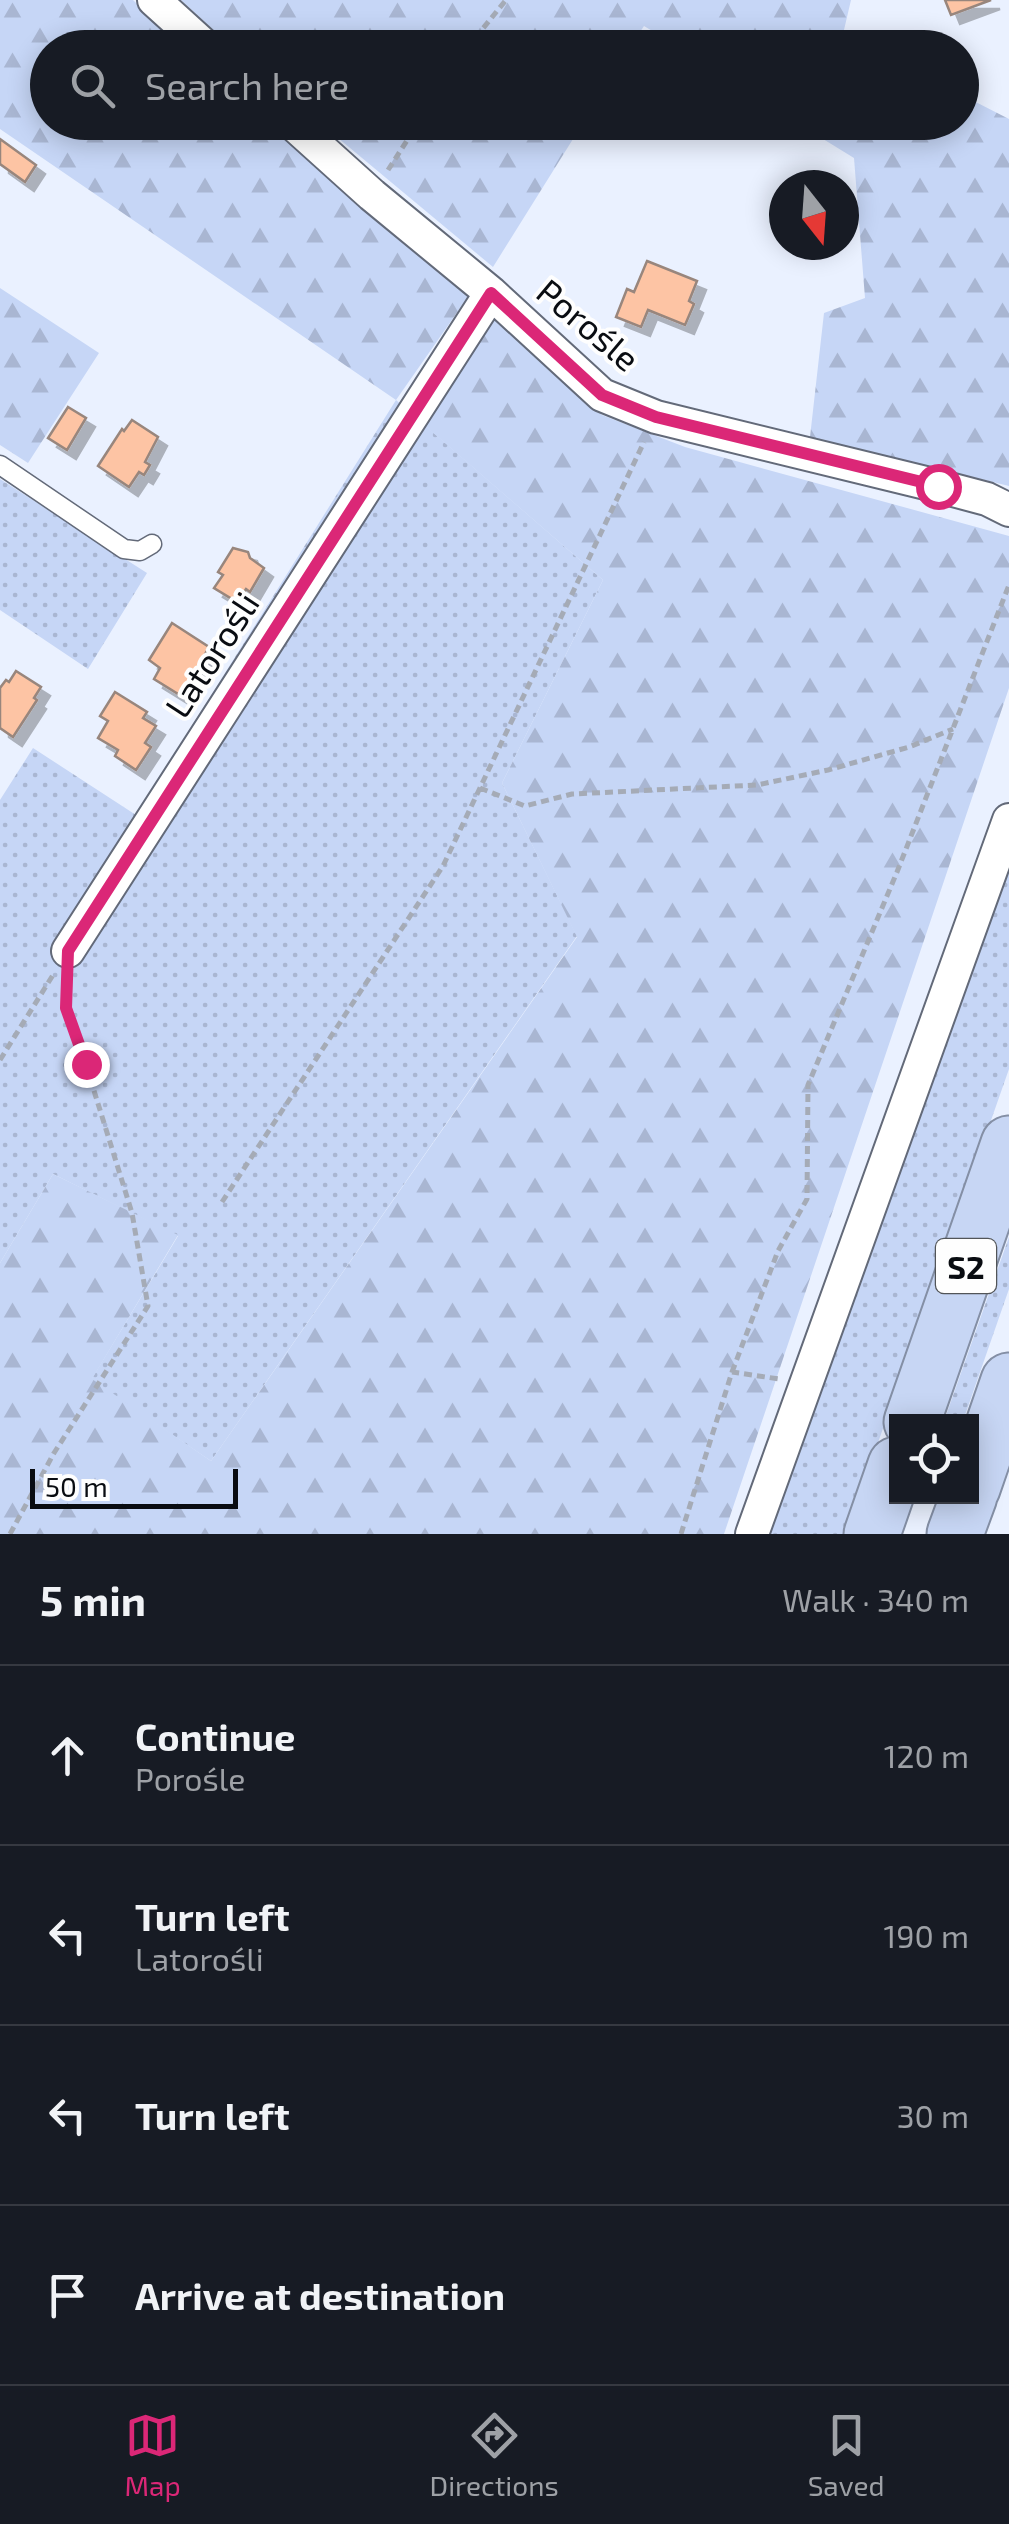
<!DOCTYPE html>
<meta charset="utf-8">
<style>
:root{--surface:#171b24;--page:#242831;--text:#f1f3f6;--muted:#9ea1a6;--line:#363941;--accent:#db2777}
body{margin:0;font-family:"Exo 2",sans-serif;background:var(--page);color:var(--text)}
.controls{position:absolute;right:30px;bottom:30px;display:grid;overflow:hidden;border-radius:0px;box-shadow:0 5px 25px #0003}
.controls button{width:90px;height:90px;display:grid;place-items:center;padding:0;border:0;border-bottom:2px solid var(--line);background:var(--surface);color:var(--text);font:50px sans-serif}
.compass{position:absolute;left:769px;top:170px;width:90px;height:90px;border-radius:50%;background:var(--surface);box-shadow:0 5px 25px #0003;rotate:163deg}
.scale{position:absolute;left:30px;bottom:25px;width:208px;box-sizing:border-box;padding-left:10px;border:5px solid #090c11;border-top:0;font-size:28px;line-height:35px;white-space:nowrap;color:#090c11;-webkit-text-stroke:8px #fefefe;paint-order:stroke}
.stop{position:absolute;width:30px;height:30px;margin:-22px;border:8px solid #db2777;border-radius:50%;background:#fff}
.stop.end{background:#db2777;border-color:#fff;box-shadow:0 2px 10px #0008}
.list{margin:0;padding:0;list-style:none}
h2{display:flex;justify-content:space-between;align-items:center;height:130px;margin:0;padding:0 40px;font-size:42px}
h2 small{font-size:32px;font-weight:400;color:var(--muted)}
.list li{display:grid;grid-template-columns:65px 1fr auto;gap:30px;align-items:center;box-sizing:border-box;height:180px;padding:0 40px;border-top:2px solid var(--line)}
.list b{display:block;font-size:38px;white-space:nowrap}
.list p{margin:0;font-size:32px;white-space:nowrap;color:var(--muted)}
.list em{font-size:32px;font-style:normal;color:var(--muted)}
.icon{flex:none;width:55px;height:55px;fill:none;stroke:currentColor;stroke-width:2;stroke-linecap:round;stroke-linejoin:round}
.map{position:relative;flex:none;width:1009px;height:1534px;overflow:hidden}
.search{position:absolute;background:var(--surface);box-shadow:0 5px 25px #0003;left:30px;right:30px;top:30px;height:110px;display:flex;align-items:center;gap:25px;box-sizing:border-box;padding:0 35px;border-radius:55px;color:var(--muted);font-size:38px}
.sheet{height:850px;background:var(--surface)}
nav{display:flex;justify-content:space-around;align-items:center;box-sizing:border-box;height:140px;border-top:2px solid var(--line);background:var(--surface);font-size:28px;color:var(--muted)}
nav a{display:grid;justify-items:center;gap:5px}
nav .on{color:var(--accent)}
.map>svg:first-child{display:block}
</style>
<div class="map">
<svg width="1009" height="1534" viewBox="0 0 1009 1534">
<defs>
<pattern id="grass-dots" width="8" height="8" patternUnits="userSpaceOnUse" patternTransform="scale(2.5)"><rect width="8" height="8" fill="#c6d6f6"/><path d="M2 2h.1M6 6h.1" fill="none" stroke="#a9b6d2" stroke-width="1.8" stroke-linecap="round"/></pattern>
<pattern id="forest-firs" width="22" height="20" patternUnits="userSpaceOnUse" patternTransform="scale(2.5)"><rect width="22" height="20" fill="#c6d6f6"/><path d="M5 1l3.5 6h-7zM16 11l3.5 6h-7z" fill="#a9b6d2"/></pattern>
<filter id="shadow"><feDropShadow dx="9" dy="9" stdDeviation="0" flood-color="#0004"/></filter>
</defs>
<rect width="100%" height="100%" fill="#eaf1ff"/>
<path fill="url(#grass-dots)" d="M 396,400 L 603,580 L 502,783 L 577,936 L 211,1461 L 91,1380 L 178,1236 L 53,1174 L 0,1263 L 0,800 L 33,748 L 136,815 Z
M 0,479 L 147,573 L 88,669 L 0,610 Z
M 1009,850 L 1009,1069 L 846,1534 L 764,1534 Z
M 1009,1237 L 1009,1289 L 963,1421 L 944,1421 Z"/>
<path fill="url(#forest-firs)" d="M 0,0 L 133,0 L 181,47 L 48,48 L 48,122 L 266,123 L 470,294 L 396,400 L 0,129 Z
M 181,0 L 851,0 L 840,47 L 679,47 L 644,26 L 630,47 L 233,48 Z
M 962,95 L 1009,119 L 1009,486 L 810,437 L 824,313 L 865,298 L 854,158 L 797,123 L 962,122 Z
M 320,123 L 583,122 L 583,123 L 493,267 Z
M 0,288 L 99,353 L 28,463 L 0,445 Z
M 494,316 L 602,415 L 685,447 L 1009,536 L 1009,688 L 724,1534 L 0,1534 L 0,1263 L 53,1174 L 178,1235 L 92,1379 L 211,1461 L 577,937 L 502,783 L 603,580 L 423,424 Z"/>
<path fill="#fdc4a4" stroke="#98867d" stroke-width="2.5" filter="url(#shadow)" d="M 945,0 L 991,0 L 951,15 Z
M 0,139 L 36,165 L 25,182 L 0,164 Z
M 647,261 L 697,281 L 689,301 L 694,304 L 685,325 L 648,310 L 641,327 L 616,317 L 627,289 L 634,292 Z
M 68,407 L 86,418 L 67,450 L 48,438 Z
M 132,420 L 158,437 L 145,462 L 150,465 L 144,475 L 139,472 L 129,487 L 98,466 L 122,429 L 124,431 Z
M 233,548 L 248,552 L 250,558 L 264,568 L 250,592 L 246,589 L 237,602 L 214,588 L 223,575 L 218,572 Z
M 172,623 L 209,647 L 194,674 L 197,676 L 183,697 L 154,679 L 160,668 L 149,660 Z
M 16,671 L 41,687 L 34,698 L 37,700 L 13,737 L 0,728 L 0,688 L 6,680 L 9,682 Z
M 115,692 L 147,712 L 143,718 L 156,726 L 145,743 L 151,747 L 136,770 L 115,756 L 118,750 L 98,738 L 108,721 L 100,716 Z"/>
<g fill="none" stroke-linecap="round" stroke-linejoin="round">
<g stroke="#636a79" stroke-width="21">
<path id="service" d="M 0,465 L 124,549 L 140,551 L 152,544"/>
</g>
<g stroke="#636a79" stroke-width="36">
<path id="minor" d="M 154,0 L 207,48
M 291,122 L 372,195 L 491,293 L 602,395 L 656,417 L 938,486 L 987,499 L 1009,510
M 68,951 L 491,293
M 752,1534 L 1009,820"/>
</g>
<g stroke="#848fa5" stroke-width="59">
<path id="motorway" d="M 912,1422 L 1009,1144
M 972,1488 L 1009,1381
M 872,1534 L 896,1465
M 955,1534 L 969,1496"/>
</g>
<path stroke="#a5abb6" stroke-width="5" stroke-dasharray="8 5" stroke-linecap="butt" d="M 467,48 L 506,0
M 388,170 L 419,122
M 480,788 L 525,806 L 572,794 L 757,785 L 828,770 L 909,747 L 953,729
M 0,1060 L 53,975
M 222,1202 L 443,866 L 644,442
M 732,1372 L 778,1251 L 807,1199 L 808,1085 L 897,872 L 1009,585
M 10,1534 L 54,1453 L 148,1306 L 132,1213 L 86,1065 L 66,1007 L 67,979
M 681,1534 L 732,1372 L 779,1379"/>
<use href="#service" stroke="#fff" stroke-width="18"/>
<use href="#minor" stroke="#fff" stroke-width="32"/>
<use href="#motorway" stroke="#c7d6f4" stroke-width="55"/>
</g>
<g fill="none" stroke-linecap="round" stroke-linejoin="round">
<path stroke="#db2777" stroke-width="12" d="M 86,1064 L 66,1008 L 68,951 L 491,293 L 602,395 L 656,417 L 938,486"/>
</g>
<g text-anchor="middle" dominant-baseline="central" stroke-width="8" stroke-linejoin="round" paint-order="stroke">
<rect fill="#fefefe" stroke="#525558" stroke-width="2.5" x="936" y="1239" width="60" height="54" rx="8"/>
<g font-size="32" font-weight="bold" fill="#090c11">
<text x="966" y="1266">S2</text>
</g>
<g font-size="35" fill="#090c11" stroke="#fefefe">
<text transform="translate(589 324) rotate(40)">Porośle</text>
<text transform="translate(211 654) rotate(-57)">Latorośli</text>
</g>
</g>
</svg>
<div class="controls">
<button><svg class="icon" aria-label="locate" viewBox="0 0 24 24"><circle cx="12" cy="12" r="6"/><path d="M12 2v4M12 18v4M2 12h4M18 12h4"/></svg></button>
</div>
<svg class="compass" viewBox="-18 -18 36 36"><path d="M0-13l5 13h-10z" fill="#e53935"/><path d="M0 13l5-13h-10z" fill="#9ea1a6"/></svg>
<div class="scale">50 m</div>
<div class="stop" style="left:938px;top:486px"></div>
<div class="stop end" style="left:86px;top:1064px"></div>
<div class="search"><svg class="icon" aria-label="search" viewBox="0 0 24 24"><circle cx="10" cy="10" r="6"/><path d="M15 15l6 6"/></svg>Search here</div>
</div>
<section class="sheet">
<h2>5 min<small>Walk · 340 m</small></h2>
<ul class="list">
<li><svg class="icon" aria-label="ahead" viewBox="0 0 24 24"><path d="M12 20V5M6 11l6-6 6 6"/></svg><div><b>Continue</b><p>Porośle</p></div><em>120 m</em></li>
<li><svg class="icon" aria-label="left" viewBox="0 0 24 24"><path d="M17 20v-9H6M10 6l-5 5 5 5"/></svg><div><b>Turn left</b><p>Latorośli</p></div><em>190 m</em></li>
<li><svg class="icon" aria-label="left" viewBox="0 0 24 24"><path d="M17 20v-9H6M10 6l-5 5 5 5"/></svg><div><b>Turn left</b></div><em>30 m</em></li>
<li><svg class="icon" aria-label="arrive" viewBox="0 0 24 24"><path d="M6 21V4h12l-3 4 3 4H6"/></svg><div><b>Arrive at destination</b></div></li>
</ul>
</section>
<nav>
<a class="on"><svg class="icon" aria-label="map" viewBox="0 0 24 24"><path d="M3 6l6-2 6 2 6-2v14l-6 2-6-2-6 2zM9 4v14M15 6v14"/></svg>Map</a>
<a><svg class="icon" aria-label="directions" viewBox="0 0 24 24"><path d="M12 3l9 9-9 9-9-9zM9 14v-3h6M13 9l2 2-2 2"/></svg>Directions</a>
<a><svg class="icon" aria-label="saved" viewBox="0 0 24 24"><path d="M7 4h10v16l-5-4-5 4z"/></svg>Saved</a>
</nav>
